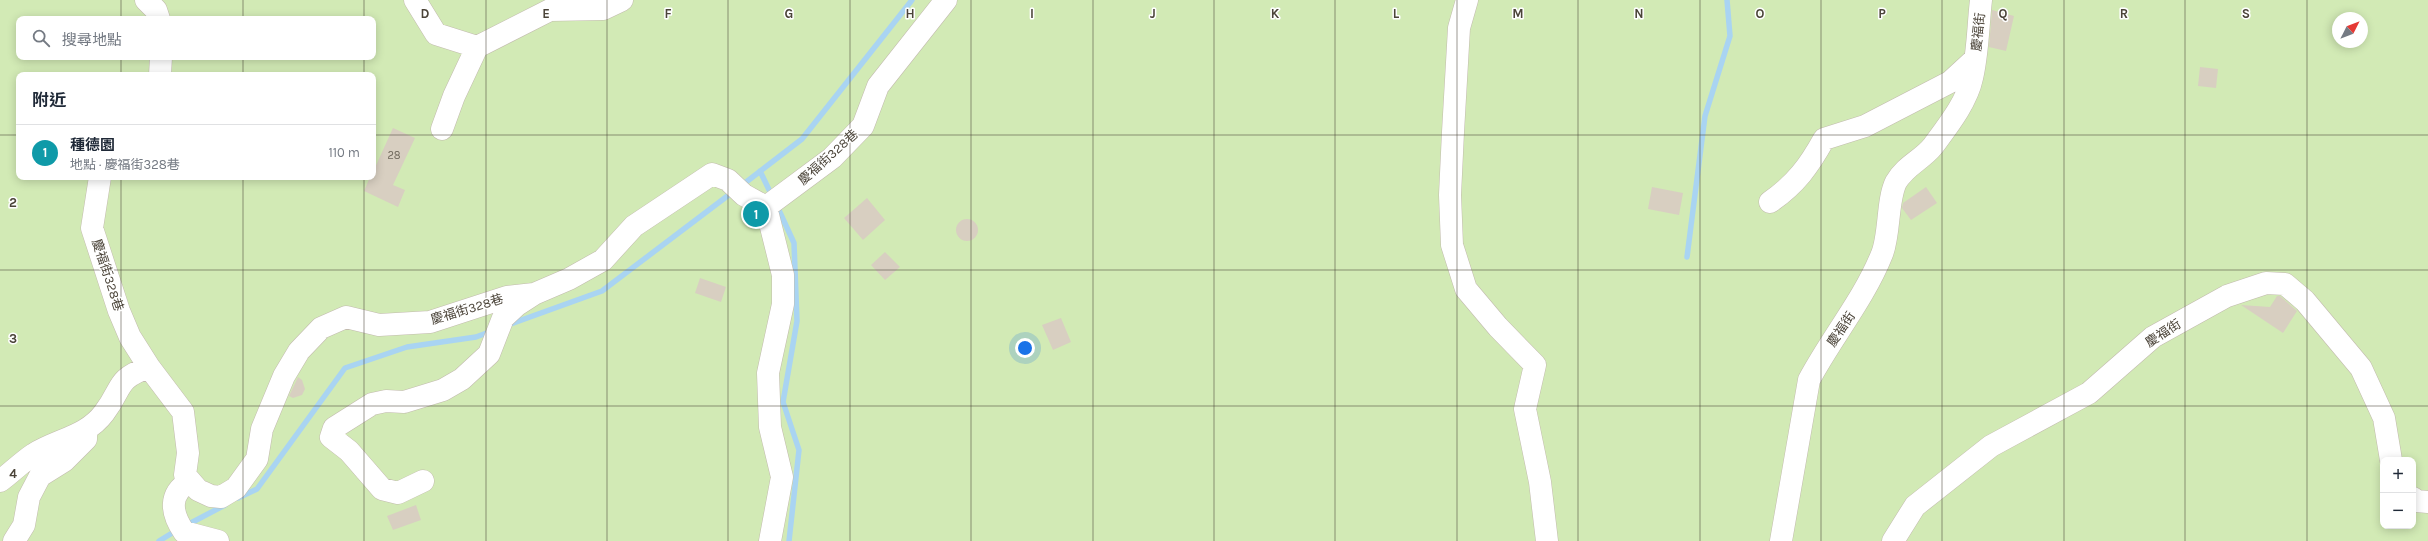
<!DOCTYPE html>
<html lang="zh-TW">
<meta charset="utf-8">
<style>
:root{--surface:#fff;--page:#f2f2f3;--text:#1f2937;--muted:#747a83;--line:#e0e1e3;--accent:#ea580c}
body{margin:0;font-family:Karla,"Noto Sans TC",sans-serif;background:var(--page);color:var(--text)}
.controls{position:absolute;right:12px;bottom:12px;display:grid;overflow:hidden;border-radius:8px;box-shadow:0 2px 10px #0003}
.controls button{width:36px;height:36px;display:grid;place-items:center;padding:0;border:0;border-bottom:1px solid var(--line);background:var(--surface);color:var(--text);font:20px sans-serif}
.compass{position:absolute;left:2332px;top:12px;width:36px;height:36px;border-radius:50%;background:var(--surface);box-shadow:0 2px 10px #0003;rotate:48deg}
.you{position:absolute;left:1025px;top:348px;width:14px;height:14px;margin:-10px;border:3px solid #fff;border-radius:50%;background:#1a73e8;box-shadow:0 0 0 6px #1a73e833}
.badge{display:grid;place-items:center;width:26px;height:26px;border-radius:50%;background:var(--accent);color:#fff;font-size:13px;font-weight:700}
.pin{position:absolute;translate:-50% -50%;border:2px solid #fff;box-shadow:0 1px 4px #0006}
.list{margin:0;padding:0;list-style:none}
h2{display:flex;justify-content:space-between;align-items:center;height:52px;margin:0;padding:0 16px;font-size:17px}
h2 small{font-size:13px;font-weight:400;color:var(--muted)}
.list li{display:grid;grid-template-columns:26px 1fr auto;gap:12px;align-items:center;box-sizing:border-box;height:56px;padding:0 16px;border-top:1px solid var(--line)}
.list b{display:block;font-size:15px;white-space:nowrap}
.list p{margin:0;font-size:13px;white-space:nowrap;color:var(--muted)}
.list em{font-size:13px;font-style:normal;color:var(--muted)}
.icon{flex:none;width:22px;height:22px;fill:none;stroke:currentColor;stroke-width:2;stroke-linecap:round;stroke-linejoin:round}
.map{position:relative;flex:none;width:2428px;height:541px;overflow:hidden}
.search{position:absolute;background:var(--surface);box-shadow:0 2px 10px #0003;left:16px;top:16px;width:360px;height:44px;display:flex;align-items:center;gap:10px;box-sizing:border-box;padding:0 14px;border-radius:8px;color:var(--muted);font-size:15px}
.panel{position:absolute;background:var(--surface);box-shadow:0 2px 10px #0003;left:16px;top:72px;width:360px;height:108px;border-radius:8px}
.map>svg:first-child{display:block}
</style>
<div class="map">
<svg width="2428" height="541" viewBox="0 0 2428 541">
<rect width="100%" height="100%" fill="#f6f3ec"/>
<path fill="#d2eab5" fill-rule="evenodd" d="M 0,0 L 2428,0 L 2428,541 L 0,541 ZM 2338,18 L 2362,18 L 2362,42 L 2338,42 ZM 19,19 L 373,19 L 373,57 L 19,57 ZM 19,75 L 373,75 L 373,177 L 19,177 ZM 2383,460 L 2413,460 L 2413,526 L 2383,526 Z"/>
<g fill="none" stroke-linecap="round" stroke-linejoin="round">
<path stroke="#a9d4f2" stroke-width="5.5" d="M 760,171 L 772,196
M 741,186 L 802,139 L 912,0
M 777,206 L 794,243 L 797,321 L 783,402 L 799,450 L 789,541
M 1687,257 L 1705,116 L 1730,36 L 1727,0
M 508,325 L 602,291 L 734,191
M 238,498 L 257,489 L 345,368 L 407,347 L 476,337 L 492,331
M 185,526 L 225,505
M 159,541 L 177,530"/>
</g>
<path fill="#d8cfc1" d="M 1992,10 L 2014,16 L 2006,51 L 1989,47 Z
M 2200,67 L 2218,69 L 2216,88 L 2198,86 Z
M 393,128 L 415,138 L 393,185 L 405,190 L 398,207 L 364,191 L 370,177 L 373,177 L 373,172 Z
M 1652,187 L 1683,193 L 1679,215 L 1648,209 Z
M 1926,187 L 1937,203 L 1911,220 L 1902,208 L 1903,203 Z
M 867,198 L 885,220 L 863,240 L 844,218 Z
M956 230a11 11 0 1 1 22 0a11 11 0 1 1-22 0Z
M 885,252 L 900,267 L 885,280 L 871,265 Z
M 700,278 L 726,287 L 721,302 L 695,293 Z
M 2277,296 L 2280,296 L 2297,311 L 2283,333 L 2241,305 L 2270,307 Z
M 1061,318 L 1071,342 L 1053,350 L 1042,325 Z
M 298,377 L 302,380 L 305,389 L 302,395 L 293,398 L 289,396 Z
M 416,505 L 421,520 L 393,530 L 387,516 Z"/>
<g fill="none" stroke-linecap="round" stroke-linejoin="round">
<g stroke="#c2bbae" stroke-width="23">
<path id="minor" d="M 146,0 L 156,10 L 159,19
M 415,0 L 436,34 L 477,47 L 550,10 L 603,9 L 622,0
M 1467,0 L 1459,28 L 1453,132 L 1450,195 L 1452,245 L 1466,289 L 1498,327 L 1535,365 L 1525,409 L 1540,482 L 1547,541
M 160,75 L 161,57
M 442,129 L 454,96 L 477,47
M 100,177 L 92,228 L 119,311 L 130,337 L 149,367
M 1770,202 C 1796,184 1809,166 1824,139 L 1865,126 L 1950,82 L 1975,59
M 766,207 L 783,275 L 783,304 L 768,373 L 770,427 L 782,477 L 770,541
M 0,481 C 11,473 22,462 34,454 C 58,439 86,437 104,413 C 124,387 114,380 149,367 L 183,412 L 188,453 L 185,475 L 198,490 L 211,496 L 221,497 L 236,488 L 257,459 L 262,429 L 284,376 L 299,351 L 321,328 L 346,317 L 379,325 L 430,322 L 507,297 L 534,294 L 569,279 L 603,260 L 634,226 L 712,174 L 728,180 L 744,195 L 766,207 L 832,158 L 863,126 L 878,86 L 946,0
M 190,481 C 168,494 171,513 184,532 L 218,541
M 423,481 L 398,493 L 382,489 L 349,451 L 331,437 L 334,428 L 372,404 L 386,401 L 404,402 L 443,390 L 462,379 L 489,354 L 503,318 L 517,305 L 534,294
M 2413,498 L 2417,501 L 2428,502
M 14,541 L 24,525 L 29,497 L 40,476 L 64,461 L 86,439 L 86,431
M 1781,541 L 1809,380 C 1832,337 1864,299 1882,254 C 1890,234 1887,200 1896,182 C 1906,165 1922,160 1933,146 C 1947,127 1967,102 1972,78 C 1978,53 1978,26 1981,0
M 1893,541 L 1915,506 L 1991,446 L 2089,393 L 2153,337 L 2227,296 L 2266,283 L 2285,284 L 2305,301 L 2361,368 L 2384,418 L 2391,460"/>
</g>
<use href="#minor" stroke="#fff" stroke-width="22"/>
</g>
<path fill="none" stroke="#4b4439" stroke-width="1" stroke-opacity="0.55" d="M 121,0 L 121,19M 243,0 L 243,19M 364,0 L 364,19M 486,0 L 486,541M 607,0 L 607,541M 728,0 L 728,541M 850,0 L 850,541M 971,0 L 971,541M 1093,0 L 1093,541M 1214,0 L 1214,541M 1335,0 L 1335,541M 1457,0 L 1457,541M 1578,0 L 1578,541M 1700,0 L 1700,541M 1821,0 L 1821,541M 1942,0 L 1942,541M 2064,0 L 2064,541M 2185,0 L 2185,541M 2307,0 L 2307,541M 121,57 L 121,75M 243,57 L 243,75M 364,57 L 364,75M 0,135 L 19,135M 373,135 L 2428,135M 121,177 L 121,541M 243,177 L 243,541M 364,177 L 364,541M 0,270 L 2428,270M 0,406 L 2428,406"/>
<g text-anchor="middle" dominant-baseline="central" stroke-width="3" stroke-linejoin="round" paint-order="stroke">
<g font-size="11" fill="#6e675b">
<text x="394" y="155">28</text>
</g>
<g font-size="13" fill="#4b4439" stroke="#fff">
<text transform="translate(1978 32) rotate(-84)">慶福街</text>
<text transform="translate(828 157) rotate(-42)">慶福街328巷</text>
<text transform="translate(108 275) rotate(72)">慶福街328巷</text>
<text transform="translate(467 309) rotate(-17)">慶福街328巷</text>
<text transform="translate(1841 329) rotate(-56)">慶福街</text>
<text transform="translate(2163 333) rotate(-33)">慶福街</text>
</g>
</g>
<g font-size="13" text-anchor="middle" font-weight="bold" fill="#4b4439" stroke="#fff" stroke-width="3" stroke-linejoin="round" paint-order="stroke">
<text x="425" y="18">D</text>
<text x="546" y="18">E</text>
<text x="668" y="18">F</text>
<text x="789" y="18">G</text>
<text x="910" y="18">H</text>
<text x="1032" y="18">I</text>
<text x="1153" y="18">J</text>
<text x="1275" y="18">K</text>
<text x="1396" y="18">L</text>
<text x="1518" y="18">M</text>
<text x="1639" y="18">N</text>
<text x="1760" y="18">O</text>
<text x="1882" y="18">P</text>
<text x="2003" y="18">Q</text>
<text x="2124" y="18">R</text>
<text x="2246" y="18">S</text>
<text x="13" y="207">2</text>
<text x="13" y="343">3</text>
<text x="13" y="478">4</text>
</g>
</svg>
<div class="controls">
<button>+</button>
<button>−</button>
</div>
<svg class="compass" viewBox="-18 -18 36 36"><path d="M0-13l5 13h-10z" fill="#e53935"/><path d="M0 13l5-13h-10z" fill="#747a83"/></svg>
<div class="you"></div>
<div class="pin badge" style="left:756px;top:214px;background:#0f9aa8">1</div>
<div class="search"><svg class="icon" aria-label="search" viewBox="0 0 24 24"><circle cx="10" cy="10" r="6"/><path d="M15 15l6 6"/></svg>搜尋地點</div>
<section class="panel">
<h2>附近<small></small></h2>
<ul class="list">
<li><span class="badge" style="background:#0f9aa8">1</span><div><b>種德園</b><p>地點 · 慶福街328巷</p></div><em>110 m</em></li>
</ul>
</section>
</div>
